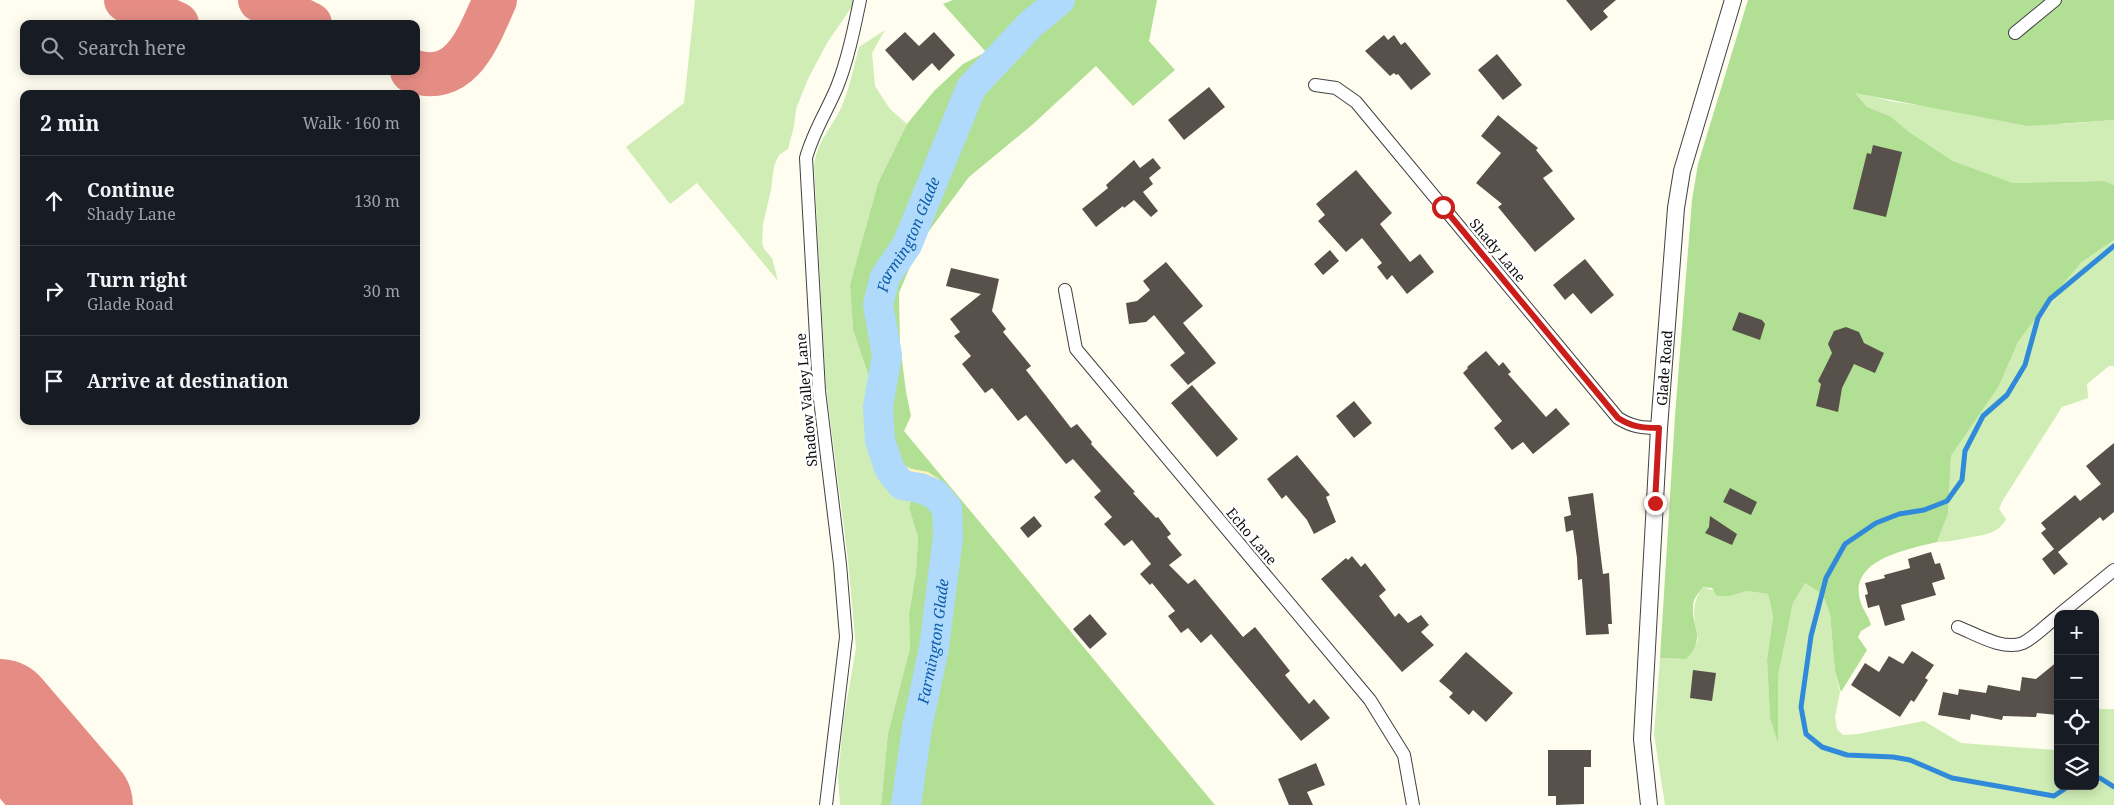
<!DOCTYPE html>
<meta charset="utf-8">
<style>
:root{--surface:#171b24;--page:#20242c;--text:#f1f3f6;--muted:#9ea1a6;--line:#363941}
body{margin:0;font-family:"Noto Serif",serif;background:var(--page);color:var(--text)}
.controls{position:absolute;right:15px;bottom:15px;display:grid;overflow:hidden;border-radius:10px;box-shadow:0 2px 12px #0003}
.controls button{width:45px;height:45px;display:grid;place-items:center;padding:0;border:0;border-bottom:1px solid var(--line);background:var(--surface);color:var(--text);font:25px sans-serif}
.stop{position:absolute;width:15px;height:15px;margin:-11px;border:4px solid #cb1d1a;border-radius:50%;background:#fff}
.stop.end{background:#cb1d1a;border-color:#fff;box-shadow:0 1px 5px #0008}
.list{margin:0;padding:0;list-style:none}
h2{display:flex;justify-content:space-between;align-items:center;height:65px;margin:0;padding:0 20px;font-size:21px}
h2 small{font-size:16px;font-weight:400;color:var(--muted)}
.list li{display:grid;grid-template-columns:32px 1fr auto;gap:15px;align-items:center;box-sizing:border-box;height:90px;padding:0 20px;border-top:1px solid var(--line)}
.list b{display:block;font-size:19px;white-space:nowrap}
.list p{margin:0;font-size:16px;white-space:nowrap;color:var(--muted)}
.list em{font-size:16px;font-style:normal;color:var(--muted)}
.icon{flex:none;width:28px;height:28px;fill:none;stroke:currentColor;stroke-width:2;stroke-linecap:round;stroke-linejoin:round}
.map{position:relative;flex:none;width:2114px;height:805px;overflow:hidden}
.search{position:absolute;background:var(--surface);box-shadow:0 2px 12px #0003;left:20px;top:20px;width:400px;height:55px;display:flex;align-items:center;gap:12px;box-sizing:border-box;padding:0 18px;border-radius:10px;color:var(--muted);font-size:19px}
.panel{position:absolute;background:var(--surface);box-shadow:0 2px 12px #0003;left:20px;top:90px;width:400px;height:335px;border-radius:10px}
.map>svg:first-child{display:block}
</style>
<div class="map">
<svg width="2114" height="805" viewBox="0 0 2114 805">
<rect width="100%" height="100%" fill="#fffdf0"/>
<path fill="#cfedb5" d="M 695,0 L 854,0 L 853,5 L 827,43 L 808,79 L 796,109 L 794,126 L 788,149 L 779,155 L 774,166 L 771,190 L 763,224 L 762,243 L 764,249 L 772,258 L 778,281 L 697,183 L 670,204 L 626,147 L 684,103 Z
M 885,30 L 872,53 L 875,86 L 890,109 L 907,124 L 878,183 L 850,286 L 853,330 L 876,397 L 872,410 L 875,443 L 900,494 L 911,500 L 909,508 L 918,537 L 916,572 L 909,614 L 910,648 L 888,733 L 881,805 L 840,805 L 838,776 L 844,717 L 856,648 L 848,560 L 826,387 L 814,165 C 819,135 833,129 843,103 C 850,86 854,66 859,47 Z
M 1854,92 L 1895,102 L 2062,124 L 2114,120 L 2114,185 L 2104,181 L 2013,183 L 1953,161 L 1909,132 L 1890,116 L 1867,107 Z
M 2114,240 L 2114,366 L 2109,366 L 2087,384 L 2088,398 L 2062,407 L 2003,500 L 1999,509 L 2006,519 C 1999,533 1987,534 1972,537 C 1960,539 1950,542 1937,542 L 1948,514 L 1951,456 L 1999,386 L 2018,342 L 2050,298 L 2082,262 Z
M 1805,583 L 1823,595 L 1830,614 L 1835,671 L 1840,692 L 1835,717 L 1837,729 L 1843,735 L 1858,734 L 1924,721 L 1961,743 L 2055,750 L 2058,748 L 2058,786 L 2095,786 L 2095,712 L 2099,709 L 2114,709 L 2114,805 L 1665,805 L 1654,734 L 1660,658 L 1686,659 L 1698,641 C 1695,619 1689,607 1703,587 L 1731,596 L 1747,591 L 1768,594 L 1773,616 L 1767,660 L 1770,718 L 1778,741 L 1778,676 L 1793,603 Z"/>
<path fill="#b1df93" d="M 953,0 L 1056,0 L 1028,24 L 969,88 L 905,241 L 883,274 L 875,304 L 884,352 L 876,397 L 853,330 L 850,285 L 878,183 L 907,124 L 934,91 L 963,64 L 986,52 L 943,4 Z
M 1064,0 L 1157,0 L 1149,41 L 1175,70 L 1133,106 L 1096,66 L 1032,125 L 969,177 L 920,243 L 899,293 L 900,344 L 906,392 L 911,416 L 904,431 L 1215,805 L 911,805 L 931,683 L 946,615 L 957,539 L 955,509 L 951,493 L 927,472 L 911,469 L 900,463 L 894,456 L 889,444 L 884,426 L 889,412 L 890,380 L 889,349 L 883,307 L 885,292 L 888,279 L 911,241 L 977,89 L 995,66 L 1031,27 Z
M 1748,0 L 2114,0 L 2114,120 L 2028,126 L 1855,93 L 1867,107 L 1890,116 L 1909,132 L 1953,161 L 2013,183 L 2104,181 L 2114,185 L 2114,240 L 2082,262 L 2050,299 L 2018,342 L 1999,386 L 1951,456 L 1948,514 L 1937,542 C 1909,549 1849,559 1860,600 C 1862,609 1869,616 1871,625 L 1861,631 L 1858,637 L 1867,650 L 1841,692 L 1835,671 L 1830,614 L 1823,595 L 1805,583 L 1793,603 L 1778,676 L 1778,743 L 1770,718 L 1767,660 L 1773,616 L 1768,594 L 1747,591 L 1731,596 L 1717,596 L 1712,588 L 1703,587 C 1700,591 1696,596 1694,600 C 1688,626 1709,635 1686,659 L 1660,658 L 1675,416 L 1692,200 L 1698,164 Z
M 911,500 L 923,503 L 931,510 L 937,521 L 938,537 L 929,611 L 928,657 L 900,805 L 881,805 L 888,733 L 910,648 L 909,614 L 916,572 L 918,537 L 909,508 Z"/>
<path fill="#fff4b8" d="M 1056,0 L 1064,0 L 1031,27 L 995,66 L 977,89 L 911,241 L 888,279 L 885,292 L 883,307 L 889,349 L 890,380 L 889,412 L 884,426 L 889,444 L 894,456 L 900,463 L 911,469 L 928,472 L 939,479 L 951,493 L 955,509 L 957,539 L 946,615 L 931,683 L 911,805 L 900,805 L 928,657 L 929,611 L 938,537 L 937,522 L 931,510 L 923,503 L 911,500 L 888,485 L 877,460 L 872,410 L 880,383 L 884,352 L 875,304 L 883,274 L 905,241 L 969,88 L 1028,24 Z"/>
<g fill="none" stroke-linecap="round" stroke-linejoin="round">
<path stroke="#308ad9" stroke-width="5" d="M 2095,778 L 2100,778 L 2114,787
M 2069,786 L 2054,796 L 1952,778 L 1910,760 L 1893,757 L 1847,755 L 1822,747 L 1806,734 L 1801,707 L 1811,636 L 1826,578 L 1845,544 L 1876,523 L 1899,514 L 1924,510 L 1947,501 L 1962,480 L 1965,451 L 1983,416 L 2007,395 L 2025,365 L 2038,318 L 2050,299 L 2114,246"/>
<path stroke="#afdafb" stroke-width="30" id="s1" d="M 906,805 L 917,728 L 934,648 L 948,537 L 947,508 L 935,494 L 920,488 L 902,485 L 890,470 L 880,441 L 878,407 L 887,355 L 878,305 L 885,277 L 907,245 L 971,88 L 1030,25 L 1060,0"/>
<path stroke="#e58d85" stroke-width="44" d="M 126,0 L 177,24
M 260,0 L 310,24
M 412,71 C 462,88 479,35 495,0"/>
<path stroke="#e58d85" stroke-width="110" d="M 0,714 L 78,805"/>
</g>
<path fill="#58504a" d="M 1566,0 L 1616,0 L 1603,11 L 1608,17 L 1591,31 Z
M 905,32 L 919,46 L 934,32 L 955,55 L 939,71 L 932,63 L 913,81 L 885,50 Z
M 1384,35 L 1388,40 L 1394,35 L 1401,45 L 1405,42 L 1431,74 L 1411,90 L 1398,74 L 1396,75 L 1394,73 L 1390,76 L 1365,51 Z
M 1497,54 L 1522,85 L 1503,100 L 1478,70 Z
M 1209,87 L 1225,107 L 1184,140 L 1168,120 Z
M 1498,115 L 1538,148 L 1536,150 L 1553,171 L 1543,178 L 1575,219 L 1535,252 L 1498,207 L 1502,204 L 1476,183 L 1501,153 L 1481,136 Z
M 1873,145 L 1902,152 L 1886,217 L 1853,209 L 1867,153 L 1871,154 Z
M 1153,158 L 1161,168 L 1149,178 L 1153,184 L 1143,192 L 1158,211 L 1151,217 L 1134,200 L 1124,208 L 1123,206 L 1096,227 L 1082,209 L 1108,188 L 1106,185 L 1134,160 L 1140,168 Z
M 1356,170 L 1392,213 L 1380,224 L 1410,262 L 1420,254 L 1434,272 L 1407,294 L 1392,275 L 1387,280 L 1377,267 L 1382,263 L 1362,238 L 1346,252 L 1318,221 L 1325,215 L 1316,204 Z
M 1330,250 L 1339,261 L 1323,275 L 1314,264 Z
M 1585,259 L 1614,295 L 1591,314 L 1573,293 L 1565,300 L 1553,285 Z
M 1166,262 L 1203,306 L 1183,323 L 1216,363 L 1188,385 L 1170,365 L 1185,353 L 1154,315 L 1146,322 L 1129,324 L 1126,303 L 1137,301 L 1150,290 L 1143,281 Z
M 951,268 L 999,279 L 992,311 L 1006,329 L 1003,332 L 1031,366 L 1026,370 L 1071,428 L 1077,424 L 1092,442 L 1091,444 L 1135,492 L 1133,493 L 1156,518 L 1158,517 L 1171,534 L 1167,537 L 1182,555 L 1169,565 L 1188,584 L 1195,579 L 1243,637 L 1255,627 L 1290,671 L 1285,675 L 1309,704 L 1314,699 L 1330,718 L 1301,741 L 1211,634 L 1201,643 L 1188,628 L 1181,633 L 1168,616 L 1175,611 L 1152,583 L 1150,585 L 1140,574 L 1151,564 L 1132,540 L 1124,546 L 1104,524 L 1112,517 L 1094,497 L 1101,491 L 1073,459 L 1066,464 L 1026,415 L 1018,421 L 992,388 L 985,393 L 962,364 L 971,356 L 954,336 L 960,332 L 950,319 L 981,294 L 946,286 Z
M 1739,312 L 1762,320 L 1765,324 L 1760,340 L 1732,330 Z
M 1846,327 L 1859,332 L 1864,343 L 1884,353 L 1875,373 L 1854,364 L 1842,388 L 1838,412 L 1816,406 L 1821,384 L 1818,381 L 1832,353 L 1828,344 L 1834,331 Z
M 1486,351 L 1499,366 L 1503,362 L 1511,372 L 1508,374 L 1546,417 L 1556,408 L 1570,424 L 1533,454 L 1523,442 L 1512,450 L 1494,428 L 1502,421 L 1463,373 L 1468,368 L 1467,367 Z
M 1192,385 L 1238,439 L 1217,457 L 1171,403 Z
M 1354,401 L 1372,423 L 1354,438 L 1336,416 Z
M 2114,443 L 2114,512 L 2103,521 L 2100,517 L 2058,552 L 2068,564 L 2054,575 L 2042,559 L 2054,549 L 2041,533 L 2046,529 L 2041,523 L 2075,495 L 2080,501 L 2101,484 L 2086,466 Z
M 1297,455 L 1330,495 L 1326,497 L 1336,522 L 1314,534 L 1307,520 L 1286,495 L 1282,499 L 1267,479 Z
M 1730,488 L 1757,502 L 1751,515 L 1723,502 Z
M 1593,493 L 1603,574 L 1609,573 L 1612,624 L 1608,624 L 1609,634 L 1586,635 L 1582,579 L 1578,580 L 1577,558 L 1573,530 L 1566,532 L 1564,517 L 1571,515 L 1568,497 Z
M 1034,516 L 1042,526 L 1028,538 L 1020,528 Z
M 1710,516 L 1737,534 L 1732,545 L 1705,533 L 1709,527 Z
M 1931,552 L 1935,564 L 1940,563 L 1945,579 L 1932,583 L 1936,595 L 1901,605 L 1905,620 L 1885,626 L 1879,605 L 1868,608 L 1865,595 L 1868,594 L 1865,583 L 1885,578 L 1884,575 L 1910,568 L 1908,559 Z
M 1352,556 L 1361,567 L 1365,563 L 1386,590 L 1379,596 L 1395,617 L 1399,613 L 1408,623 L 1421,615 L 1429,625 L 1421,632 L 1434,645 L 1402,672 L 1321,579 L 1346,558 L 1348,560 Z
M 1090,614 L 1107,634 L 1090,649 L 1073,629 Z
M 1912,651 L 1934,665 L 1925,678 L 1928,680 L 1914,702 L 1911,700 L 1900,717 L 1851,685 L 1865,663 L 1879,672 L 1889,656 L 1903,664 Z
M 1466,652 L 1513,693 L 1486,722 L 1473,710 L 1469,715 L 1449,697 L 1453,693 L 1439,681 Z
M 2058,661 L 2058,715 L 2037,713 L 2036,717 L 2003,716 L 2002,720 L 1971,714 L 1970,720 L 1938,715 L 1943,692 L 1958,695 L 1959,689 L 1986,693 L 1988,685 L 2020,691 L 2022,677 L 2036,679 Z
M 1693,670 L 1716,673 L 1712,701 L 1690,698 Z
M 1548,750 L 1591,750 L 1591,767 L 1584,767 L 1584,804 L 1556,805 L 1556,796 L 1548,796 Z
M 1316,763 L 1325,785 L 1307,792 L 1313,805 L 1289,805 L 1278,779 Z"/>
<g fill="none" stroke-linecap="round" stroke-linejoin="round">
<g stroke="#414141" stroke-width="14">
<path id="minor" d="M 2015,33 L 2055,0
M 1315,85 L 1336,88 L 1356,102 L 1618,418 C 1632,427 1643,428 1659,428
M 1065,290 L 1076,349 L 1370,700 L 1404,755 L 1413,805
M 2060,614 L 2114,570
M 1958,627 C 1976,634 2003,651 2023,643 C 2035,637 2047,624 2058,616
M 826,805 L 846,637 L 840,564 L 819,391 L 806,158 C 813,132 827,111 837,87 C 848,59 854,29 860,0"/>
</g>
<g stroke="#414141" stroke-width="18">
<g id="tertiary">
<path id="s2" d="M 1649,805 L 1642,739 L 1659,428 L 1676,208 L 1682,171 L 1733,0"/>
</g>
</g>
<use href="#minor" stroke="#fff" stroke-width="12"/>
<use href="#tertiary" stroke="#fff" stroke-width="16"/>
</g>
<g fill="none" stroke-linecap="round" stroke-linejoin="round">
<path stroke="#cb1d1a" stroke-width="6" d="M 1443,207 L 1618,418 C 1632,427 1643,428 1659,428 L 1655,503"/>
</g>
<g text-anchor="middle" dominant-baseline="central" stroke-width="5" stroke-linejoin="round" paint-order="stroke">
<g font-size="14" fill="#0e0e0e" stroke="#fff">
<text transform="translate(1498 250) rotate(50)">Shady Lane</text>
<text stroke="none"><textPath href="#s2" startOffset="438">Glade Road</textPath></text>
<text transform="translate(806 400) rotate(-95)">Shadow Valley Lane</text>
<text transform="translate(1252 536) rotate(50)">Echo Lane</text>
</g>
<g font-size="15" font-style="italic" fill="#0c5cab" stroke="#fff">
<text stroke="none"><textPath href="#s1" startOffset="618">Farmington Glade</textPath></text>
<text stroke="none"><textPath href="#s1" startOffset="166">Farmington Glade</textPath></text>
</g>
</g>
</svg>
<div class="controls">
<button>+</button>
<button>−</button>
<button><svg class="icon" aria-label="locate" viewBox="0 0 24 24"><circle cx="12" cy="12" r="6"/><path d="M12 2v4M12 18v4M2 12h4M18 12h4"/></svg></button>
<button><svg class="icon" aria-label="layers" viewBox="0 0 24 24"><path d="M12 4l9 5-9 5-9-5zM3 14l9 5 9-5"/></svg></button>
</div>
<div class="stop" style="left:1443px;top:207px"></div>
<div class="stop end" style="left:1655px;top:503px"></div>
<div class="search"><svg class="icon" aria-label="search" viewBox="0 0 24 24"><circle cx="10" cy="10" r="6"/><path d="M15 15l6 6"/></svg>Search here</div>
<section class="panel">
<h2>2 min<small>Walk · 160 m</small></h2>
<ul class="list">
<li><svg class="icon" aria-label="ahead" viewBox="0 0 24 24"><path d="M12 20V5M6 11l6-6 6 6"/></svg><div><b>Continue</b><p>Shady Lane</p></div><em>130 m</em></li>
<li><svg class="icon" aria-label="right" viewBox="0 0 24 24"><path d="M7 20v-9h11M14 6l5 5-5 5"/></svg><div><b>Turn right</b><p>Glade Road</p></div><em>30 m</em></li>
<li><svg class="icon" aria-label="arrive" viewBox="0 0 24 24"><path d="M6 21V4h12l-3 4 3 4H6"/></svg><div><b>Arrive at destination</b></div></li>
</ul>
</section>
</div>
